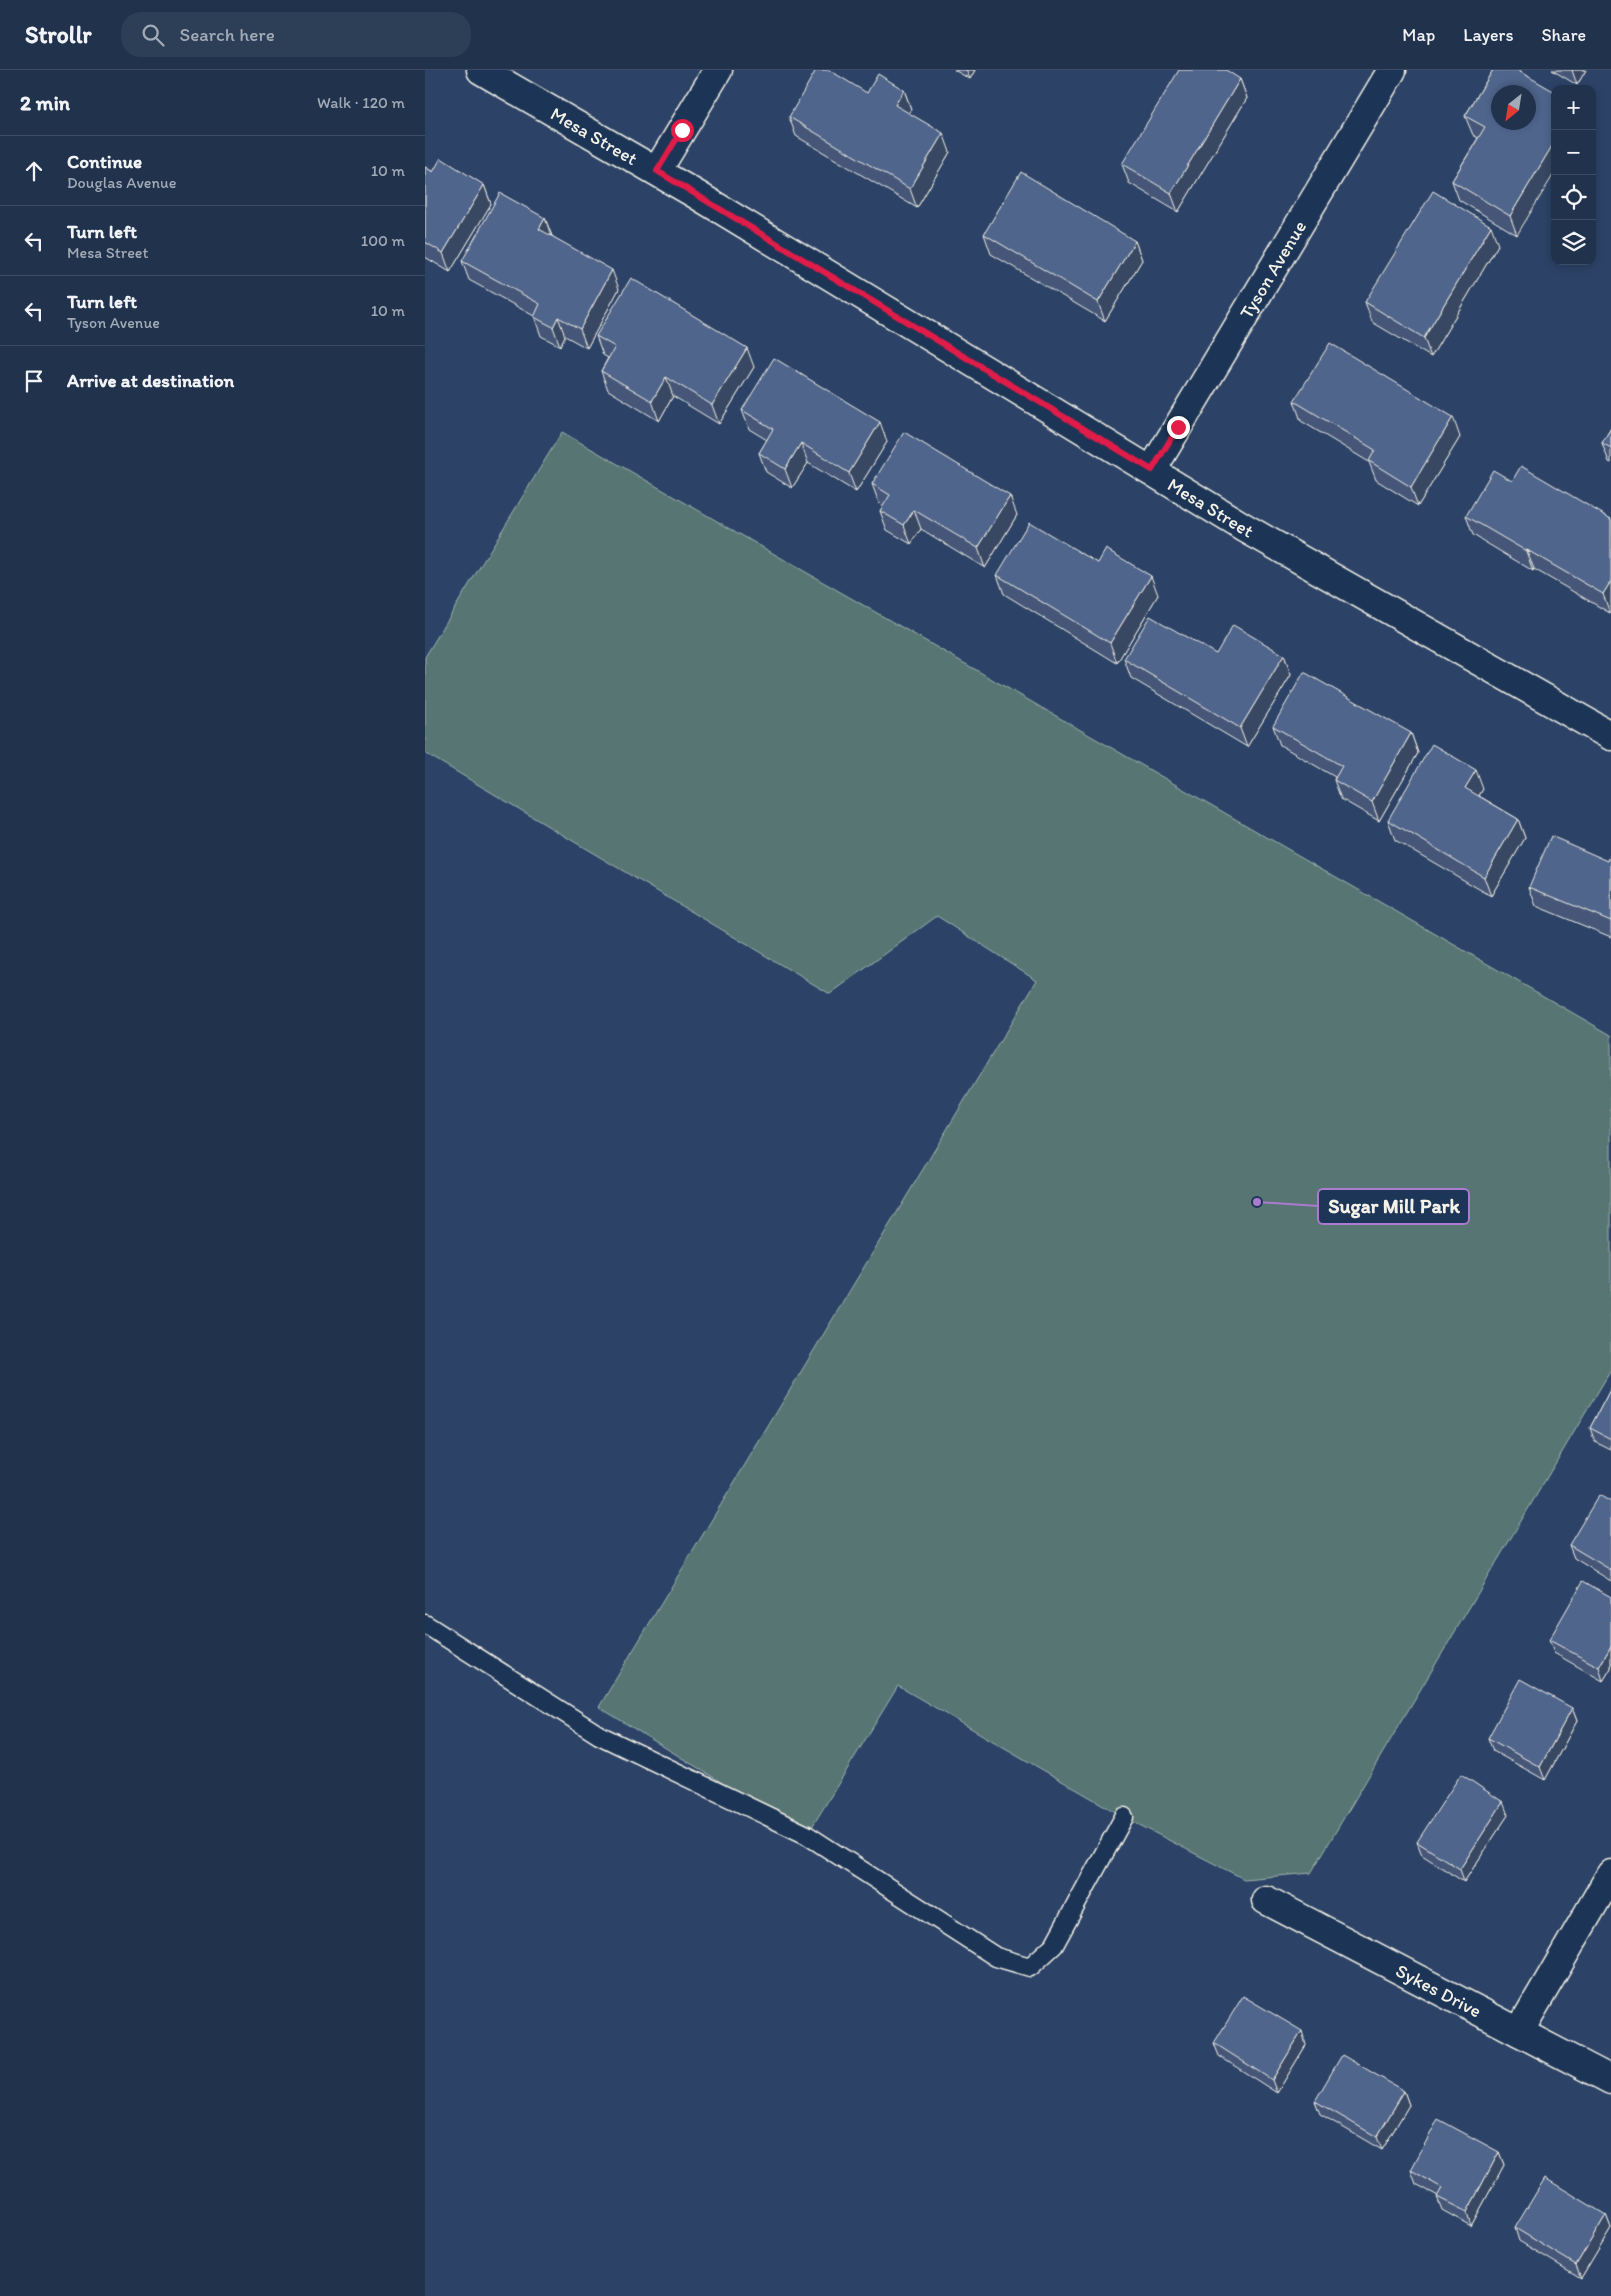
<!DOCTYPE html>
<meta charset="utf-8">
<style>
:root{--surface:#21324d;--page:#2d3e57;--text:#f1f3f6;--muted:#a2aab6;--line:#3e4d65}
body{margin:0;font-family:Itim,sans-serif;background:var(--page);color:var(--text)}
.controls{position:absolute;right:15px;top:15px;display:grid;overflow:hidden;border-radius:10px;box-shadow:0 2px 8px #0003}
.controls button{width:45px;height:45px;display:grid;place-items:center;padding:0;border:0;border-bottom:1px solid var(--line);background:var(--surface);color:var(--text);font:25px sans-serif}
.compass{position:absolute;left:1066px;top:15px;width:45px;height:45px;border-radius:50%;background:var(--surface);box-shadow:0 2px 8px #0003;rotate:210deg}
.stop{position:absolute;width:15px;height:15px;margin:-11px;border:4px solid #e11d48;border-radius:50%;background:#fff}
.stop.end{background:#e11d48;border-color:#fff;box-shadow:0 1px 5px #0008}
.list{margin:0;padding:0;list-style:none}
h2{display:flex;justify-content:space-between;align-items:center;height:65px;margin:0;padding:0 20px;font-size:21px}
h2 small{font-size:16px;font-weight:400;color:var(--muted)}
.list li{display:grid;grid-template-columns:32px 1fr auto;gap:15px;align-items:center;box-sizing:border-box;height:70px;padding:0 20px;border-top:1px solid var(--line)}
.list b{display:block;font-size:19px;white-space:nowrap}
.list p{margin:0;font-size:16px;white-space:nowrap;color:var(--muted)}
.list em{font-size:16px;font-style:normal;color:var(--muted)}
.icon{flex:none;width:28px;height:28px;fill:none;stroke:currentColor;stroke-width:2;stroke-linecap:round;stroke-linejoin:round}
.map{position:relative;flex:none;width:1186px;height:2226px;overflow:hidden}
header{display:flex;align-items:center;gap:30px;box-sizing:border-box;height:70px;padding:0 25px;background:var(--surface);border-bottom:1px solid var(--line)}
header strong{font-size:24px}
nav{display:flex;gap:28px;margin-inline-start:auto;font-size:18px}
.search{width:350px;height:45px;background:var(--page);display:flex;align-items:center;gap:12px;box-sizing:border-box;padding:0 18px;border-radius:20px;color:var(--muted);font-size:19px}
main{display:flex}
aside{flex:1;background:var(--surface)}
.map>svg:first-child{display:block}
</style>
<header>
<strong>Strollr</strong>
<div class="search"><svg class="icon" aria-label="search" viewBox="0 0 24 24"><circle cx="10" cy="10" r="6"/><path d="M15 15l6 6"/></svg>Search here</div>
<nav><a>Map</a><a>Layers</a><a>Share</a></nav>
</header>
<main>
<aside>
<h2>2 min<small>Walk · 120 m</small></h2>
<ul class="list">
<li><svg class="icon" aria-label="ahead" viewBox="0 0 24 24"><path d="M12 20V5M6 11l6-6 6 6"/></svg><div><b>Continue</b><p>Douglas Avenue</p></div><em>10 m</em></li>
<li><svg class="icon" aria-label="left" viewBox="0 0 24 24"><path d="M17 20v-9H6M10 6l-5 5 5 5"/></svg><div><b>Turn left</b><p>Mesa Street</p></div><em>100 m</em></li>
<li><svg class="icon" aria-label="left" viewBox="0 0 24 24"><path d="M17 20v-9H6M10 6l-5 5 5 5"/></svg><div><b>Turn left</b><p>Tyson Avenue</p></div><em>10 m</em></li>
<li><svg class="icon" aria-label="arrive" viewBox="0 0 24 24"><path d="M6 21V4h12l-3 4 3 4H6"/></svg><div><b>Arrive at destination</b></div></li>
</ul>
</aside>
<div class="map">
<svg width="1186" height="2226" viewBox="0 0 1186 2226">
<rect width="100%" height="100%" fill="#2c4367"/>
<filter id="ink" filterUnits="userSpaceOnUse"><feTurbulence type="fractalNoise" baseFrequency=".02" numOctaves="2"/><feDisplacementMap in="SourceGraphic" scale="10" xChannelSelector="R" yChannelSelector="G"/><feConvolveMatrix kernelMatrix="1 2 1 2 8 2 1 2 1" color-interpolation-filters="sRGB"/></filter>
<g filter="url(#ink)">
<path fill="#567573" stroke="#a5b3ae" d="M 137,362 L 1186,965 L 1186,1300 L 886,1803 L 819,1809 L 699,1747 L 473,1616 L 382,1765 L 174,1637 L 612,910 L 512,846 L 405,924 L 0,683 L 0,587 Z"/>
<g fill="none" stroke-linecap="round" stroke-linejoin="round">
<g stroke="#f4f1e8" stroke-width="21">
<path id="lane" d="M 0,1554 L 174,1665 L 382,1765 L 571,1887 L 605,1897 L 629,1875 L 699,1747"/>
</g>
<g stroke="#f4f1e8" stroke-width="31">
<g id="street">
<path id="s1" d="M 56,0 L 272,125 L 820,458 L 1186,666"/>
<path d="M 232,101 L 293,0"/>
<path id="s2" d="M 727,400 L 967,0"/>
<path id="s3" d="M 841,1830 L 1186,2010"/>
<path d="M 1094,1962 L 1186,1804"/>
</g>
</g>
<use href="#lane" stroke="#1d3557" stroke-width="18"/>
<use href="#street" stroke="#1d3557" stroke-width="28"/>
</g>
<path fill="#445778" stroke="#f4f1e8" d="M 529,0 L 550,0 L 545,9 Z
M 1068,0 L 1092,165 L 1034,130 L 1027,111 L 1053,68 L 1048,65 L 1040,46 Z
M 1127,0 L 1161,0 L 1152,15 Z
M 815,9 L 822,28 L 753,142 L 704,113 L 697,94 Z
M 479,20 L 486,39 L 484,43 L 525,82 L 492,138 L 371,66 L 364,47 L 442,23 Z
M 0,97 L 8,102 L 59,115 L 66,134 L 25,202 L 0,187 Z
M 120,148 L 127,166 L 194,219 L 162,278 L 140,266 L 135,276 L 116,266 L 109,246 L 44,210 L 37,191 Z
M 559,164 L 710,171 L 717,190 L 680,251 L 566,184 Z
M 1073,175 L 1006,287 L 947,252 L 940,232 Z
M 171,266 L 329,297 L 294,354 L 248,326 L 234,351 L 183,320 L 176,301 L 183,288 L 178,285 Z
M 869,331 L 1035,367 L 993,436 L 951,410 L 944,392 L 876,351 Z
M 317,340 L 462,372 L 431,422 L 383,393 L 367,418 L 341,402 L 334,383 L 342,370 L 324,359 Z
M 1186,358 L 1186,393 L 1184,392 L 1177,373 Z
M 1087,411 L 1186,449 L 1185,543 L 1109,499 L 1108,501 L 1048,465 L 1041,446 Z
M 447,414 L 592,445 L 560,498 L 496,459 L 486,474 L 462,460 L 455,441 L 458,436 L 454,433 Z
M 673,493 L 733,525 L 692,593 L 579,524 L 572,505 Z
M 791,584 L 859,585 L 866,605 L 822,677 L 706,608 L 699,589 Z
M 848,656 L 986,663 L 993,683 L 954,751 L 916,729 L 909,710 L 910,707 L 855,675 Z
M 1058,719 L 1054,726 L 1093,749 L 1100,768 L 1066,826 L 970,770 L 963,750 Z
M 1186,784 L 1186,867 L 1111,836 L 1104,817 L 1183,791 Z
M 1186,1318 L 1186,1380 L 1170,1372 L 1165,1358 Z
M 1186,1432 L 1186,1511 L 1149,1488 L 1144,1475 Z
M 1186,1527 L 1186,1598 L 1178,1611 L 1129,1583 L 1124,1570 Z
M 1147,1638 L 1152,1651 L 1120,1710 L 1068,1681 L 1063,1668 Z
M 1083,1745 L 1039,1812 L 997,1785 L 992,1772 Z
M 789,1973 L 881,1975 L 852,2023 L 794,1986 Z
M 979,2021 L 984,2035 L 957,2080 L 895,2044 L 890,2031 Z
M 1074,2082 L 1079,2095 L 1046,2156 L 1017,2140 L 1012,2127 L 1013,2126 L 991,2114 L 986,2100 Z
M 1181,2145 L 1186,2158 L 1156,2208 L 1094,2171 L 1090,2158 Z"/>
<path fill="#374762" stroke="#f4f1e8" d="M 541,0 L 550,0 L 545,9 Z
M 1147,0 L 1161,0 L 1152,15 Z
M 815,9 L 822,28 L 753,142 L 746,123 Z
M 479,20 L 486,39 L 477,54 L 470,35 Z
M 518,63 L 525,82 L 492,138 L 485,119 Z
M 1130,71 L 1130,102 L 1092,165 L 1085,146 Z
M 59,115 L 66,134 L 25,202 L 18,183 Z
M 120,148 L 127,168 L 114,159 Z
M 1066,156 L 1073,175 L 1006,287 L 999,268 Z
M 710,171 L 717,190 L 680,251 L 673,232 Z
M 187,200 L 194,219 L 162,278 L 155,259 Z
M 133,247 L 140,266 L 135,276 L 128,257 Z
M 322,278 L 329,297 L 294,354 L 287,335 Z
M 241,307 L 248,326 L 234,351 L 227,331 Z
M 1028,347 L 1035,367 L 993,436 L 986,417 Z
M 455,352 L 462,372 L 431,422 L 424,403 Z
M 376,373 L 383,393 L 367,418 L 360,399 Z
M 585,426 L 592,445 L 560,498 L 553,478 Z
M 489,440 L 496,459 L 486,474 L 479,455 Z
M 1102,480 L 1109,499 L 1108,501 L 1101,481 Z
M 726,506 L 733,525 L 692,593 L 685,573 Z
M 1186,511 L 1186,542 L 1185,543 L 1178,524 Z
M 859,585 L 866,605 L 822,677 L 815,658 Z
M 986,663 L 993,683 L 954,751 L 947,732 Z
M 1051,700 L 1058,719 L 1047,737 L 1040,718 Z
M 1093,749 L 1100,768 L 1066,826 L 1059,807 Z
M 1186,1576 L 1186,1598 L 1178,1611 L 1174,1597 Z
M 1147,1638 L 1152,1651 L 1120,1710 L 1115,1697 Z
M 1078,1732 L 1083,1745 L 1039,1812 L 1035,1799 Z
M 877,1961 L 881,1975 L 852,2023 L 847,2010 Z
M 979,2021 L 984,2035 L 957,2080 L 952,2067 Z
M 1074,2082 L 1079,2095 L 1046,2156 L 1042,2142 Z
M 1181,2145 L 1186,2158 L 1156,2208 L 1151,2195 Z"/>
<path fill="#4f658c" stroke="#f4f1e8" fill-rule="evenodd" d="M 391,0 L 404,0 L 442,23 L 453,4 L 479,20 L 470,35 L 518,63 L 485,119 L 364,47 Z
M 754,0 L 801,0 L 815,9 L 746,123 L 697,94 Z
M 1068,0 L 1092,0 L 1130,22 L 1130,71 L 1085,146 L 1027,111 L 1060,57 L 1040,46 ZM 1074,22 L 1104,22 L 1104,52 L 1074,52 Z
M 16,88 L 59,115 L 18,183 L 0,172 L 0,97 L 8,102 Z
M 596,102 L 710,171 L 673,232 L 559,164 Z
M 1008,121 L 1066,156 L 999,268 L 940,232 Z
M 75,123 L 120,148 L 114,159 L 187,200 L 155,259 L 133,247 L 128,257 L 109,247 L 115,234 L 37,191 Z
M 206,208 L 322,278 L 287,335 L 241,307 L 227,331 L 176,301 L 190,277 L 171,266 Z
M 905,273 L 1028,347 L 986,417 L 944,391 L 950,380 L 869,331 Z
M 349,288 L 455,352 L 424,403 L 376,373 L 360,399 L 334,383 L 348,359 L 317,340 Z
M 1186,358 L 1186,378 L 1177,373 Z
M 479,362 L 585,426 L 553,478 L 489,440 L 479,455 L 455,441 L 465,425 L 447,414 Z
M 1096,396 L 1186,449 L 1186,511 L 1178,524 L 1102,480 L 1101,481 L 1041,446 L 1068,400 L 1087,411 Z
M 604,452 L 673,493 L 681,479 L 726,506 L 685,573 L 572,505 Z
M 725,546 L 791,584 L 808,555 L 859,585 L 815,658 L 699,589 Z
M 879,602 L 986,663 L 947,732 L 909,710 L 917,696 L 848,656 Z
M 1007,674 L 1051,700 L 1040,718 L 1093,749 L 1059,807 L 963,750 Z
M 1126,766 L 1183,791 L 1186,784 L 1186,851 L 1104,817 Z
M 1186,1318 L 1186,1369 L 1165,1358 Z
M 1174,1425 L 1186,1432 L 1186,1500 L 1144,1475 Z
M 1158,1511 L 1186,1527 L 1186,1576 L 1174,1597 L 1124,1570 Z
M 1095,1609 L 1147,1638 L 1115,1697 L 1063,1668 Z
M 1036,1704 L 1078,1732 L 1035,1799 L 992,1772 Z
M 818,1926 L 877,1961 L 847,2010 L 789,1973 Z
M 917,1985 L 979,2021 L 952,2067 L 890,2031 Z
M 1013,2049 L 1074,2082 L 1042,2142 L 1012,2127 L 1017,2118 L 986,2100 Z
M 1120,2108 L 1181,2145 L 1151,2195 L 1090,2158 Z"/>
</g>
<g fill="none" stroke-linecap="round" stroke-linejoin="round" filter="url(#ink)">
<path stroke="#e11d48" stroke-width="6" d="M 257,60 L 232,101 L 727,400 L 753,357"/>
</g>
<g text-anchor="middle" dominant-baseline="central" stroke-width="4" stroke-linejoin="round" paint-order="stroke">
<g font-size="19" fill="#f4f1e8" stroke="#1d3557">
<text stroke="none"><textPath href="#s1" startOffset="131">Mesa Street</textPath></text>
<text stroke="none"><textPath href="#s2" startOffset="234">Tyson Avenue</textPath></text>
<text stroke="none"><textPath href="#s1" startOffset="851">Mesa Street</textPath></text>
<text stroke="none"><textPath href="#s3" startOffset="195">Sykes Drive</textPath></text>
</g>
</g>
<path fill="none" stroke="#ab7bcf" stroke-width="2" d="M832 1132L893 1136"/>
<circle fill="#ab7bcf" stroke="#1d3557" stroke-width="2" cx="832" cy="1132" r="5"/>
<rect fill="#1d3557" stroke="#ab7bcf" stroke-width="2" x="893" y="1119" width="151" height="35" rx="5"/>
<g font-size="20" text-anchor="middle" font-weight="bold" fill="#f4f1e8">
<text x="969" y="1143">Sugar Mill Park</text>
</g>
</svg>
<div class="controls">
<button>+</button>
<button>−</button>
<button><svg class="icon" aria-label="locate" viewBox="0 0 24 24"><circle cx="12" cy="12" r="6"/><path d="M12 2v4M12 18v4M2 12h4M18 12h4"/></svg></button>
<button><svg class="icon" aria-label="layers" viewBox="0 0 24 24"><path d="M12 4l9 5-9 5-9-5zM3 14l9 5 9-5"/></svg></button>
</div>
<svg class="compass" viewBox="-18 -18 36 36"><path d="M0-13l5 13h-10z" fill="#e53935"/><path d="M0 13l5-13h-10z" fill="#a2aab6"/></svg>
<div class="stop" style="left:257px;top:60px"></div>
<div class="stop end" style="left:753px;top:357px"></div>
</div>
</main>
